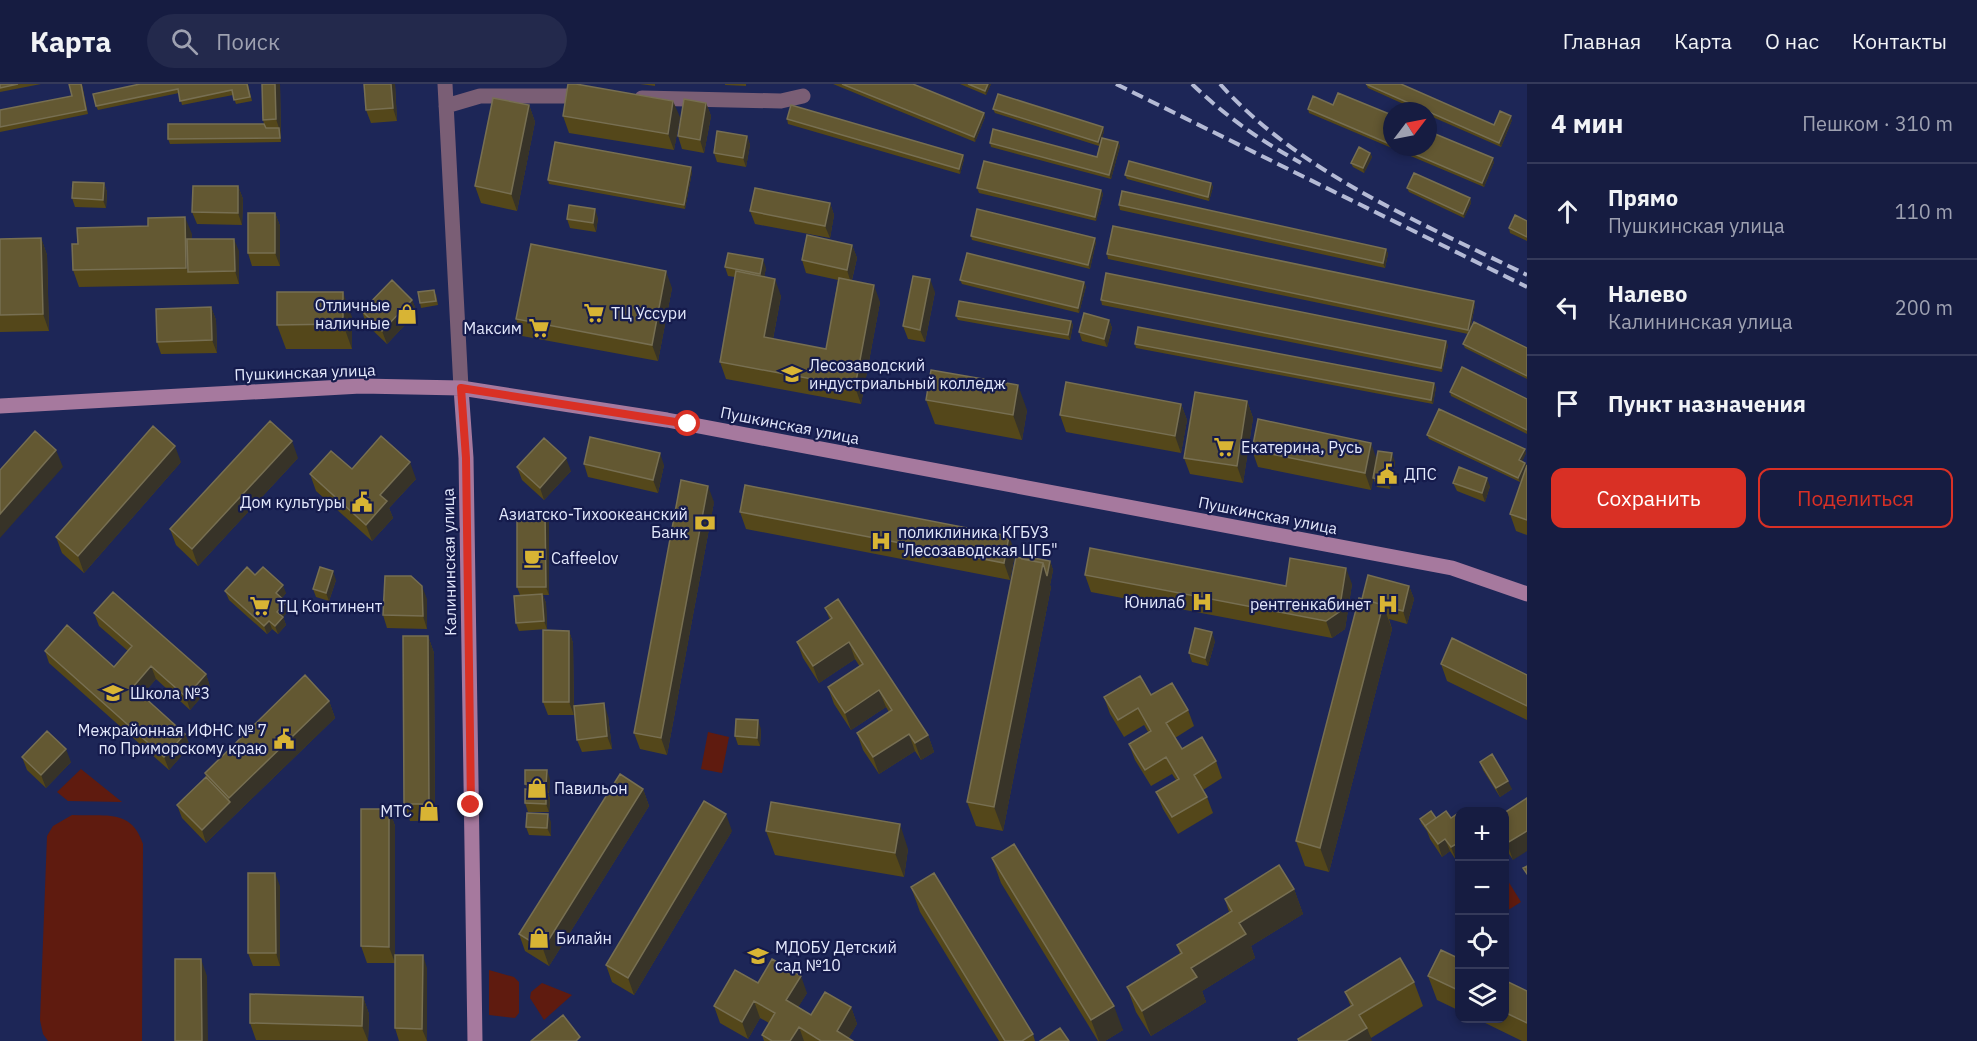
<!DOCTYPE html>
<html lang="ru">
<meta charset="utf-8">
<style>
:root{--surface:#161c41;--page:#23294c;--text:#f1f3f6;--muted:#9ea1b1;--line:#353a5a;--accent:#d93025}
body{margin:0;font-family:"IBM Plex Sans",sans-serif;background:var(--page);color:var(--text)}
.controls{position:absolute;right:18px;bottom:18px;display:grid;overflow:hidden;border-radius:12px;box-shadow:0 3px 9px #0003}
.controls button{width:54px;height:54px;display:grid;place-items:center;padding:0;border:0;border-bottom:2px solid var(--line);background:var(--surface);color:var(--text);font:30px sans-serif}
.compass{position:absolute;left:1383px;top:18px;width:54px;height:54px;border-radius:50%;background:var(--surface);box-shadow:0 3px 9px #0003;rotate:58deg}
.stop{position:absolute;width:18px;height:18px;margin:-14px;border:4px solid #d93025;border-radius:50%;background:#fff}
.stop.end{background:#d93025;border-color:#fff;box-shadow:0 2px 6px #0008}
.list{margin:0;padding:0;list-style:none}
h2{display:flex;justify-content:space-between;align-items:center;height:78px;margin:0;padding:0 24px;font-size:26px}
h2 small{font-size:20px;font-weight:400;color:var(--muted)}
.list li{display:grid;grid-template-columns:39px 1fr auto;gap:18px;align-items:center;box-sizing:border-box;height:96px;padding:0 24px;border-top:2px solid var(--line)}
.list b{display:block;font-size:22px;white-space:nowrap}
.list p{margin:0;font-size:20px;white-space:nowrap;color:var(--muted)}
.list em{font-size:20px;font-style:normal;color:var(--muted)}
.actions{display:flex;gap:12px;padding:18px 24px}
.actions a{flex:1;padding:14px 0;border:2px solid var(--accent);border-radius:12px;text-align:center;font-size:21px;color:var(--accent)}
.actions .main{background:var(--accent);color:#fff}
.icon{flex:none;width:33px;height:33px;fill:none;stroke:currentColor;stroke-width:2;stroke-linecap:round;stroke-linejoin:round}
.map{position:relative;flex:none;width:1527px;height:957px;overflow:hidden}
header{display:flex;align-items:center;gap:36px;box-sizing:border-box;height:84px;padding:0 30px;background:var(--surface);border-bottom:2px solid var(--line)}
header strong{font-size:28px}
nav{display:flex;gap:33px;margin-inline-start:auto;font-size:21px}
.search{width:420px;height:54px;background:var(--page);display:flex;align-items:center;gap:15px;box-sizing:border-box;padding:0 21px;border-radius:33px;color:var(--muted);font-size:22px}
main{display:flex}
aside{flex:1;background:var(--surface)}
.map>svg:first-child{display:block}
</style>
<header>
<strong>Карта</strong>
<div class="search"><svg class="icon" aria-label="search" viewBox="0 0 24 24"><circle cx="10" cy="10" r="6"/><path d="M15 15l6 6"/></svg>Поиск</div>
<nav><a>Главная</a><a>Карта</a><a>О нас</a><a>Контакты</a></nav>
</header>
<main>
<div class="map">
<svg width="1527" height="957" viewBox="0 0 1527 957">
<rect width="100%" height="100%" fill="#1d2657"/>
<path fill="#5f1b0f" d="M 708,648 L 729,653 L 722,689 L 701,685 Z
M 81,685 L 122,718 L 68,717 L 57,708 Z
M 72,731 C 105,733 131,724 143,760 L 142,957 L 48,957 L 43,950 L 40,936 L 47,752 L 53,742 Z
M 1505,792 L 1521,818 L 1505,828 L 1504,828 Z
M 489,886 L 514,893 L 519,898 L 519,929 L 515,934 L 489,931 Z
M 542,899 L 572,911 L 544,936 L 530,914 L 531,908 Z"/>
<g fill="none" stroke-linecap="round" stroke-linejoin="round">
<path stroke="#7a5e75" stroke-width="15" d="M 445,0 L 461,304
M 642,14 L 781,17 L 803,12
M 446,22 L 480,12 L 585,12"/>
<path stroke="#a6799e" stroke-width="15" d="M 461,304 L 466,374 L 475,957
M 0,322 L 361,302 L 461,304 L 667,336 L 1452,484 L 1527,510"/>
<path stroke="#b4bad5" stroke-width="4" stroke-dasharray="12 6" stroke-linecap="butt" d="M 1116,0 L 1527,203
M 1192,0 C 1225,32 1261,57 1301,79
M 1220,0 C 1301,90 1420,138 1527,191"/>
</g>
<path fill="#54471a" d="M 0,0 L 41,0 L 0,8 Z
M 69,0 L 82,0 L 88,30 L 0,48 L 0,26 L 72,12 Z
M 140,0 L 248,0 L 252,17 L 236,20 L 233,11 L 182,21 L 179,9 L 98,26 L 96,22 Z
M 262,0 L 280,0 L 281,58 L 170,60 L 168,55 L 264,40 L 263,36 Z
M 364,0 L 395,0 L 397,37 L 371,39 L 366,26 Z
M 640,0 L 655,0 L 655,2 Z
M 725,0 L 746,0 L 746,2 L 725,1 Z
M 833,0 L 913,0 L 984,29 L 985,33 L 975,58 Z
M 960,0 L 991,0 L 986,11 Z
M 1366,0 L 1494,41 L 1512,36 L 1501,63 L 1428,31 L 1428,27 L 1419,27 L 1368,4 Z
M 706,19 L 711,32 L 704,69 L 682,65 L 678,52 Z
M 529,21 L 535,38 L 517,127 L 481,119 L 475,102 Z
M 1333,21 L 1392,31 L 1392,63 L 1428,63 L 1494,78 L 1484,103 L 1309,29 L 1308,25 Z
M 993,25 L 1103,43 L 1104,47 L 1102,54 L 1118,58 L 1120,62 L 1111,95 L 991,63 L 990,59 L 1097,73 L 1099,62 L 995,29 Z
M 563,32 L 680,33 L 674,66 L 569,49 Z
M 787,35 L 963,71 L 964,75 L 960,90 L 788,40 Z
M 747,52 L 750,61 L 746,83 L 717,78 L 714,69 Z
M 1370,69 L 1372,73 L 1364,89 L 1353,83 L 1351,79 Z
M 692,88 L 685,125 L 549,100 L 548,96 Z
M 1125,91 L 1211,99 L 1213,103 L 1209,117 L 1127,95 Z
M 104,99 L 107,108 L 106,124 L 75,123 L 72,114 Z
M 238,102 L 243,115 L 242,141 L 197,140 L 192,128 Z
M 977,104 L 1101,106 L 1103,110 L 1096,137 L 979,109 Z
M 1407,104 L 1470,114 L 1471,119 L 1464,134 L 1409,108 Z
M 830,119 L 834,131 L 830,154 L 755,140 L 750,127 Z
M 1119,121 L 1386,165 L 1388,170 L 1385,184 L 1120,126 Z
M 275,129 L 280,142 L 280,182 L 252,182 L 248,169 Z
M 598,134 L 596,148 L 570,144 L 567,135 Z
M 1527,137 L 1527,157 L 1510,149 L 1509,144 Z
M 192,150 L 192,155 L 239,167 L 239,200 L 79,203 L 73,186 Z
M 971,152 L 1096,158 L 1090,185 L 972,156 Z
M 41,154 L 47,171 L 49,247 L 0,248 L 0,155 Z
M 852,161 L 857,174 L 852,196 L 880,218 L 861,320 L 726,295 L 720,278 L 735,193 L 728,192 L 725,183 L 766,184 L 764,193 L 781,212 L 773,255 L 826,265 L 838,196 L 806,189 L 802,176 Z
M 1107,170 L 1475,221 L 1470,247 L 1527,264 L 1527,295 L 1465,264 L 1463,260 L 1468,250 L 1108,175 Z
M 960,196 L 1086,202 L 1079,229 L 962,200 Z
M 672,204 L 658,277 L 522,252 L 516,235 Z
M 935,208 L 925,258 L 908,255 L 903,242 Z
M 436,210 L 438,221 L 421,224 L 420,219 Z
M 412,216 L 417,228 L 387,260 L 366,240 L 362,227 Z
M 1101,216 L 1448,261 L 1442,288 L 1102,221 Z
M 211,223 L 216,236 L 217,269 L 161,270 L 157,258 Z
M 956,232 L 1071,237 L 1073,241 L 1070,256 L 958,236 Z
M 352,233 L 352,265 L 286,265 L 277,241 Z
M 1109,236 L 1112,244 L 1107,263 L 1082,257 L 1079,248 Z
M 1135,260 L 1436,303 L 1433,320 L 1136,264 Z
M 1450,308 L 1527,315 L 1527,350 L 1451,312 Z
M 926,316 L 1027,326 L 1022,356 L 935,340 Z
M 1247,317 L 1253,334 L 1243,399 L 1190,390 L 1184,374 Z
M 1181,320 L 1187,336 L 1181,369 L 1066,348 L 1060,331 Z
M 1427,351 L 1526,369 L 1522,377 L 1525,379 L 1527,382 L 1527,381 L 1527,451 L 1516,447 L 1510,430 L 1526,385 L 1520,398 L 1429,355 Z
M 1252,366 L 1377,374 L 1395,378 L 1390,405 L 1377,403 L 1373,394 L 1371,406 L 1258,383 Z
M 298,374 L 198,482 L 176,461 L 170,445 Z
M 181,378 L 84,489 L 62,469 L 56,453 Z
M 584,380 L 664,381 L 658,409 L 588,393 Z
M 517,383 L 571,387 L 544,416 L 522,396 Z
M 352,385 L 416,395 L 389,424 L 393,434 L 372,457 L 316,407 L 310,390 Z
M 1453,399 L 1490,402 L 1485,418 L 1457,407 Z
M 714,418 L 667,671 L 640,665 L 634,649 Z
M 545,428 L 549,437 L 549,511 L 543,511 L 546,519 L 547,545 L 519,547 L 516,539 L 520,511 L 517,503 Z
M 740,428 L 1015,469 L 1010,496 L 746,445 Z
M 1022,475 L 1050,477 L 1053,486 L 1050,501 L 1051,503 L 1003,747 L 976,742 L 967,718 Z
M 255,491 L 286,509 L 282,514 L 286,518 L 289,526 L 283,533 L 286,541 L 278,550 L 272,545 L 267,550 L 229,516 L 225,507 Z
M 1085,491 L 1286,502 L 1352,500 L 1345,545 L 1332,554 L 1091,508 Z
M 336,496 L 329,517 L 316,513 L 313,505 Z
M 1409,502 L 1414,515 L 1407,540 L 1389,535 L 1392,545 L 1329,788 L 1305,782 L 1296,757 L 1362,515 Z
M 427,515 L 427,545 L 387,544 L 383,531 Z
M 825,524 L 928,651 L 934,668 L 921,676 L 915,667 L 879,690 L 863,666 L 857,649 L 889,628 L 886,623 L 851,646 L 834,620 L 828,603 L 860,583 L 855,575 L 819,599 L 803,574 L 797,558 L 830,536 Z
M 94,529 L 206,590 L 210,603 L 190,626 L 156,595 L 142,611 L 185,650 L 190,662 L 169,686 L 49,579 L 45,567 L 114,583 L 128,567 L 99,542 Z
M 569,547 L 573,559 L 574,631 L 548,631 L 543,618 Z
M 428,552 L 434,569 L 435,737 L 410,737 L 404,720 Z
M 1215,557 L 1208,582 L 1192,578 L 1189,569 Z
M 1441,580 L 1527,591 L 1527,636 L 1447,597 Z
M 1151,611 L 1188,626 L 1194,642 L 1175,654 L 1182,665 L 1216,677 L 1222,694 L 1203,706 L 1207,713 L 1213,729 L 1178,750 L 1163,725 L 1156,708 L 1176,696 L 1172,690 L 1151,702 L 1135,676 L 1129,660 L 1148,648 L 1144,641 L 1124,653 L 1110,630 L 1104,613 Z
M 329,617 L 335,634 L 206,759 L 182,734 L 177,721 L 206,693 L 205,689 Z
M 608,632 L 612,665 L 582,668 L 577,656 Z
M 761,645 L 760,662 L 738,661 L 735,652 Z
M 22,673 L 71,678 L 46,704 L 27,686 Z
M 1480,678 L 1512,705 L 1500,713 L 1483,686 Z
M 550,695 L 549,709 L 548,709 L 550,715 L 549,728 L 528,728 L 525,719 L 527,705 L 525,700 Z
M 643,705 L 649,722 L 549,882 L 525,867 L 519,850 Z
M 389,725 L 395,742 L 395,871 L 427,884 L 427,957 L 399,957 L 395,944 L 395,879 L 367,879 L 361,862 Z
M 1460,728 L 1460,774 L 1456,776 L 1450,767 L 1442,773 L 1430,755 L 1427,747 L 1421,739 L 1420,735 L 1451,734 Z
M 1504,729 L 1513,776 L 1504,762 Z
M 551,738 L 551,752 L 529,751 L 526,743 Z
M 732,747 L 634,911 L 612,898 L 606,881 Z
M 766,747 L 908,765 L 904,793 L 775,771 Z
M 992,774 L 1123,946 L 1105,957 L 1098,957 L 1001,799 Z
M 280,802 L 280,882 L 253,882 L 248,869 Z
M 911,803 L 1033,950 L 1035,957 L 999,957 L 920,828 Z
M 1294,805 L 1303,830 L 1251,862 L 1255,874 L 1202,907 L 1206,918 L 1151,952 L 1136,928 L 1127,903 L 1180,870 L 1177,861 L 1229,828 L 1225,815 Z
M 1460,875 L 1460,927 L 1437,916 L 1428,892 Z
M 1504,896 L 1527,907 L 1527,957 L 1522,957 L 1475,934 L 1504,934 Z
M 1414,898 L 1423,922 L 1371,954 L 1351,923 L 1345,908 Z
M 758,899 L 807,909 L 798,923 L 811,931 L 851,923 L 857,940 L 848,955 L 853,957 L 764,957 L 762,951 L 769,939 L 760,934 L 748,955 L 720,939 L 714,922 Z
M 363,913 L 369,930 L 368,957 L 256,956 L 250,939 Z"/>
<path fill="#373328" d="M 275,0 L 280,0 L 281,58 L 280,54 L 279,44 L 276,35 Z
M 391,0 L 395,0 L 397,37 L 393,24 Z
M 988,0 L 991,0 L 986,11 L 985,7 Z
M 673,17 L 680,33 L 674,66 L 668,50 Z
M 706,19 L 711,32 L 704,69 L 700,56 Z
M 529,21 L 535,38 L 517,127 L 511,110 Z
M 984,29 L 985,33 L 975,58 L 974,53 Z
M 1511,32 L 1512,36 L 1501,63 L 1499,59 Z
M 1103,43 L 1104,47 L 1100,62 L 1098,58 Z
M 747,52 L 750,61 L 746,83 L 743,74 Z
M 1118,58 L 1120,62 L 1111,95 L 1109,91 Z
M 1370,69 L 1372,73 L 1364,89 L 1363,84 Z
M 963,71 L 964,75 L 960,90 L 959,85 Z
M 1493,74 L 1494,78 L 1484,103 L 1482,99 Z
M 691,83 L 692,88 L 685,125 L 684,121 Z
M 104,99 L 107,108 L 106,124 L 103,116 Z
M 1211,99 L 1213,103 L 1209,117 L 1208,113 Z
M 238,102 L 243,115 L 242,141 L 238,129 Z
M 1101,106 L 1103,110 L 1096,137 L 1095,133 Z
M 1470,114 L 1471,119 L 1464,134 L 1463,130 Z
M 830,119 L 834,131 L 830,154 L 825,142 Z
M 595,125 L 598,134 L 596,148 L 593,139 Z
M 275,129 L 280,142 L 280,182 L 275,169 Z
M 185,133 L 192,150 L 192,188 L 188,188 L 186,184 Z
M 41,154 L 47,171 L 49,247 L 43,230 Z
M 1095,154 L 1096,158 L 1090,185 L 1088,181 Z
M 234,155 L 239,167 L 239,200 L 235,187 Z
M 852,161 L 857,174 L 851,199 L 847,186 Z
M 1386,165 L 1388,170 L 1385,184 L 1383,179 Z
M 763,175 L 766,184 L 763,198 L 760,190 Z
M 666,187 L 672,204 L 658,277 L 652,261 Z
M 775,195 L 781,212 L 770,270 L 764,253 Z
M 930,195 L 935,208 L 925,258 L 920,246 Z
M 1084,198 L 1086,202 L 1079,229 L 1078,224 Z
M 874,201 L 880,218 L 861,320 L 855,303 Z
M 343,208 L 352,233 L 352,265 L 343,240 Z
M 412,216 L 417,228 L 387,260 L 382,247 Z
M 1474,217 L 1475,221 L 1469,250 L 1468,246 Z
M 211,223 L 216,236 L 217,269 L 212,256 Z
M 1109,236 L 1112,244 L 1107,263 L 1104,255 Z
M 1071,237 L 1073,241 L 1070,256 L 1068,251 Z
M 1446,257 L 1448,261 L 1442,288 L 1441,284 Z
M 1434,299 L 1436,303 L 1433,320 L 1431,316 Z
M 1018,301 L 1027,326 L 1022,356 L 1013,331 Z
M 1247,317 L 1253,334 L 1243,399 L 1237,382 Z
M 1181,320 L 1187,336 L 1181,369 L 1175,352 Z
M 292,357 L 298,374 L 198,482 L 192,465 Z
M 1371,359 L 1377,376 L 1371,406 L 1365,389 Z
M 175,362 L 181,378 L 84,489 L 78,472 Z
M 1525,365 L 1526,369 L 1521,380 L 1519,376 Z
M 56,366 L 63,383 L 0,454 L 0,430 Z
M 660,369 L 664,381 L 658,409 L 653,396 Z
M 1392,369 L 1395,378 L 1390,405 L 1387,397 Z
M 566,374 L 571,387 L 544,416 L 540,404 Z
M 410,378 L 416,395 L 389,424 L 393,434 L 372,457 L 366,441 L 380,411 Z
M 1525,379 L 1527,383 L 1520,398 L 1518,394 Z
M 1487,394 L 1490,402 L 1485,418 L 1482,409 Z
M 708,402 L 714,418 L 667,671 L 661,654 Z
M 545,428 L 549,437 L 549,511 L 546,503 Z
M 1009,452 L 1015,469 L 1010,496 L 1004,479 Z
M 1050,477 L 1053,486 L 1050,501 L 1051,503 L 1003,747 L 994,723 L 1043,479 Z
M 1346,484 L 1352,500 L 1345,545 L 1332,554 L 1326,537 Z
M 333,487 L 336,496 L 329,517 L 326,509 Z
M 283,501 L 286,509 L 279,518 L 276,509 Z
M 422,502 L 427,515 L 427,545 L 423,532 Z
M 1409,502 L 1414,515 L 1407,540 L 1403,527 Z
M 542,510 L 546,519 L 547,545 L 544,537 Z
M 286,518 L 289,526 L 283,533 L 286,541 L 278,550 L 275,542 L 277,528 Z
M 1383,521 L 1392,545 L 1329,788 L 1320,764 Z
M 269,537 L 272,545 L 267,550 L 264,542 Z
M 569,547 L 573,559 L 574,631 L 569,618 Z
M 1212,548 L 1215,557 L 1208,582 L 1205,574 Z
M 428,552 L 434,569 L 435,737 L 429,720 Z
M 849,558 L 855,575 L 819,599 L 813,582 Z
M 151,582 L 156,595 L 138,616 L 133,603 Z
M 206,590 L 210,603 L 190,626 L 186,613 Z
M 879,606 L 886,623 L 851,646 L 845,629 Z
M 329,617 L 335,634 L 206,759 L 202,746 L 230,718 L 229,714 Z
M 604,619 L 608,632 L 612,665 L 607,652 Z
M 758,636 L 761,645 L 760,662 L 757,654 Z
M 185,650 L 190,662 L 169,686 L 164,673 Z
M 909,650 L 915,667 L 879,690 L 873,673 Z
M 928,651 L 934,668 L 921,676 L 915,659 Z
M 66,665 L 71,678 L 46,704 L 41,691 Z
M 547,686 L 550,695 L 549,709 L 546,701 Z
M 1508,697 L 1512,705 L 1500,713 L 1496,704 Z
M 643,705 L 649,722 L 549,882 L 543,865 Z
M 546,706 L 550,715 L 549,728 L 546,720 Z
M 389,725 L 395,742 L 395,879 L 389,863 Z
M 548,730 L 551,738 L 551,752 L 547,744 Z
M 726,730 L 732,747 L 634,911 L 628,894 Z
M 900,740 L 908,765 L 904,793 L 895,769 Z
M 1527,747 L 1527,767 L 1513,776 L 1507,759 Z
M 1445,755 L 1450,767 L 1442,773 L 1438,760 Z
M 1460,758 L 1460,774 L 1456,776 L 1451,763 Z
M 275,789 L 280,802 L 280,882 L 276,869 Z
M 1294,805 L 1303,830 L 1251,862 L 1255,874 L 1202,907 L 1206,918 L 1151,952 L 1142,927 L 1239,839 Z
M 423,871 L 427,884 L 427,957 L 422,945 Z
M 201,875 L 207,892 L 208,957 L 202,957 Z
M 801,892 L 807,909 L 792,933 L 786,916 Z
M 363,913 L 369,930 L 368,957 L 362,942 Z
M 754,917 L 760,934 L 748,955 L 742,938 Z
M 1114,922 L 1123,946 L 1105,957 L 1099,957 L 1091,936 Z
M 851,923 L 857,940 L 847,957 L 837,947 Z
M 799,943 L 804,957 L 790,957 Z
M 1367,944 L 1372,957 L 1346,957 Z"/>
<path fill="#635832" stroke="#776f52" stroke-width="1.5" d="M 0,0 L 18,0 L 0,4 Z
M 69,0 L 81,0 L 86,26 L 0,43 L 0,26 L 72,12 Z
M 140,0 L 247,0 L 250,13 L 234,16 L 232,6 L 180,17 L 178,5 L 96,22 L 93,10 Z
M 262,0 L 275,0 L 276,35 L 263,36 Z
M 364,0 L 391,0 L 393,24 L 366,26 Z
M 568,0 L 576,0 L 673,17 L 668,50 L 563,32 Z
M 842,0 L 913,0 L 984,29 L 974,53 Z
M 968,0 L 988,0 L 985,7 Z
M 1366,0 L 1401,0 L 1494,41 L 1500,27 L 1511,32 L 1499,59 Z
M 1338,9 L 1392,31 L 1392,61 L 1308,25 L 1313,12 L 1333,21 Z
M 998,10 L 1103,43 L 1098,58 L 993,25 Z
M 493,14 L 529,21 L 511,110 L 475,102 Z
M 684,15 L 706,19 L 700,56 L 678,52 Z
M 791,21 L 963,71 L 959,85 L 787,35 Z
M 168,40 L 264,40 L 266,44 L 279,44 L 280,54 L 168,55 Z
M 993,45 L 1097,73 L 1102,54 L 1118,58 L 1109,91 L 990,59 Z
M 717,47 L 747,52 L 743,74 L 714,69 Z
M 1428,47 L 1493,74 L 1482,99 L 1398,63 L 1428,63 Z
M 555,58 L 691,83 L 684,121 L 548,96 Z
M 1359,63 L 1370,69 L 1363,84 L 1351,79 Z
M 984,77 L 1101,106 L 1095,133 L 977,104 Z
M 1129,77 L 1211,99 L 1208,113 L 1125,91 Z
M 1414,89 L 1470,114 L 1463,130 L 1407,104 Z
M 73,98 L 104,99 L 103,116 L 72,114 Z
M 193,102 L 238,102 L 238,129 L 192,128 Z
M 755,104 L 830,119 L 825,142 L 750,127 Z
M 1122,107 L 1386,165 L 1383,179 L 1119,121 Z
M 569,121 L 595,125 L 593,139 L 567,135 Z
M 977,125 L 1095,154 L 1088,181 L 971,152 Z
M 248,129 L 275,129 L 275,169 L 248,169 Z
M 1515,131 L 1527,137 L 1527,153 L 1509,144 Z
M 185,133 L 186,184 L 73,186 L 72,160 L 78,160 L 77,144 L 148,142 L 148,134 Z
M 1113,142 L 1474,217 L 1468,246 L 1107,170 Z
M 807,151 L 852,161 L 847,186 L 802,176 Z
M 41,154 L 43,230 L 0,231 L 0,155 Z
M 187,155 L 234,155 L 235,187 L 188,188 Z
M 531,160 L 666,187 L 652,261 L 516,235 Z
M 728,169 L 763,175 L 760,190 L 725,183 Z
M 967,169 L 1084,198 L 1078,224 L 960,196 Z
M 736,187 L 775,195 L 764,253 L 826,265 L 839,194 L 874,201 L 855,303 L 720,278 Z
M 1106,189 L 1446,257 L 1441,284 L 1101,216 Z
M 913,192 L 930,195 L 920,246 L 903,242 Z
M 392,196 L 412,216 L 382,247 L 362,227 Z
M 434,206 L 436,217 L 420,219 L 418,208 Z
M 277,208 L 343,208 L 343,240 L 277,241 Z
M 959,217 L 1071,237 L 1068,251 L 956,232 Z
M 211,223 L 212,256 L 157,258 L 156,225 Z
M 1084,229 L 1109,236 L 1104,255 L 1079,248 Z
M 1474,238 L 1527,264 L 1527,292 L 1463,260 Z
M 1138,243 L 1434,299 L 1431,316 L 1135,260 Z
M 1462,283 L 1527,315 L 1527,346 L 1450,308 Z
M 931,286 L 1018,301 L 1013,331 L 926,316 Z
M 1066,298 L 1181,320 L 1175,352 L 1060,331 Z
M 1195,308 L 1247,317 L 1237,382 L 1184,374 Z
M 1439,325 L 1525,365 L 1519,376 L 1525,379 L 1518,394 L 1427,351 Z
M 1258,335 L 1371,359 L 1365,389 L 1252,366 Z
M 270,337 L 292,357 L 192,465 L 170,445 Z
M 153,342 L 175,362 L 78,472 L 56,453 Z
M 35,347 L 56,366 L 0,430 L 0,386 Z
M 381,352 L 410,378 L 380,411 L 387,417 L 366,441 L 310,390 L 331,367 L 352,385 Z
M 590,353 L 660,369 L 653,396 L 584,380 Z
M 544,354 L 566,374 L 540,404 L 517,383 Z
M 1378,367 L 1392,369 L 1387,397 L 1373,394 Z
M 1527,381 L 1527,436 L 1510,430 Z
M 1459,383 L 1487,394 L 1482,409 L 1453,399 Z
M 681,396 L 708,402 L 661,654 L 634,649 Z
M 745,401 L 1009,452 L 1004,479 L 740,428 Z
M 517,428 L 545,428 L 546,503 L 517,503 Z
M 1090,464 L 1286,502 L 1290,474 L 1346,484 L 1339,528 L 1326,537 L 1085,491 Z
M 1023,472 L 1050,477 L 1047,492 L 1043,479 L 1022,475 Z
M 1016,473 L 1043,479 L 994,723 L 967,718 Z
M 247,483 L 255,491 L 263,483 L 283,501 L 276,509 L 286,518 L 277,528 L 283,533 L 275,542 L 269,537 L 264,542 L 225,507 Z
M 320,483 L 333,487 L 326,509 L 313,505 Z
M 1368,491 L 1409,502 L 1403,527 L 1384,522 L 1383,521 L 1362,515 Z
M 385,492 L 411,492 L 422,502 L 423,532 L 383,531 Z
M 113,508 L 206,590 L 186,613 L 151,582 L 133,603 L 185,650 L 164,673 L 45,567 L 67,541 L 114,583 L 132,562 L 94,529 Z
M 542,510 L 544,537 L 516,539 L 514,512 Z
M 1359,514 L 1383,521 L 1320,764 L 1296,757 Z
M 838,515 L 928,651 L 915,659 L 909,650 L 873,673 L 857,649 L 892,626 L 879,606 L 845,629 L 828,603 L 863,580 L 849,558 L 813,582 L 797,558 L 832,534 L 825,524 Z
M 1195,544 L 1212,548 L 1205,574 L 1189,569 Z
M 543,546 L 569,547 L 569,618 L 543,618 Z
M 403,552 L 428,552 L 429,720 L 404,720 Z
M 1452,554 L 1527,591 L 1527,622 L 1441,580 Z
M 305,591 L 329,617 L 229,714 L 205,689 Z
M 1140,592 L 1151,611 L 1172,599 L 1188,626 L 1166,639 L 1182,665 L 1202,653 L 1216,677 L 1194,691 L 1207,713 L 1172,733 L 1156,708 L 1179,695 L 1166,673 L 1145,686 L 1129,660 L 1151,647 L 1138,624 L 1118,636 L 1104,613 Z
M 604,619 L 607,652 L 577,656 L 574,622 Z
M 736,635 L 758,636 L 757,654 L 735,652 Z
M 47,647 L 66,665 L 41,691 L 22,673 Z
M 1492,670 L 1508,697 L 1496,704 L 1480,678 Z
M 525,686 L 547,686 L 546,701 L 525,700 Z
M 620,690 L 643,705 L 543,865 L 519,850 Z
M 206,693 L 230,718 L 202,746 L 177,721 Z
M 525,705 L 546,706 L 546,720 L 525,719 Z
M 1527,714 L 1527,747 L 1507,759 L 1504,755 L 1504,729 Z
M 704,717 L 726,730 L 628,894 L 606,881 Z
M 771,718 L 900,740 L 895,769 L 766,747 Z
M 361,725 L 389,725 L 389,863 L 361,862 Z
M 1431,727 L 1436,734 L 1425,742 L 1426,743 L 1420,735 Z
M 1446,727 L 1451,734 L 1460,728 L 1460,758 L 1451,763 L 1445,755 L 1438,760 L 1425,742 Z
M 527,729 L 548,730 L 547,744 L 526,743 Z
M 1014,760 L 1114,922 L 1091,936 L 992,774 Z
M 1279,781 L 1294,805 L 1239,839 L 1246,850 L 1191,884 L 1197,893 L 1142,927 L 1127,903 L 1182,869 L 1177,861 L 1232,827 L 1225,815 Z
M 1527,782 L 1527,790 L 1523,784 Z
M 248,789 L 275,789 L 276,869 L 248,869 Z
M 934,789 L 1033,950 L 1022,957 L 1005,957 L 911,803 Z
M 1441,866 L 1460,875 L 1460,907 L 1428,892 Z
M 395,871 L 423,871 L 422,945 L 395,944 Z
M 1400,874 L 1414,898 L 1359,931 L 1367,944 L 1346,957 L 1299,957 L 1298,955 L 1353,921 L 1345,908 Z
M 175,875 L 201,875 L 202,957 L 175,957 Z
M 772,875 L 801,892 L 786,916 L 811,931 L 825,908 L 851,923 L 837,947 L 853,957 L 821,957 L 799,943 L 790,957 L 772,957 L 762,951 L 775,929 L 754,917 L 742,938 L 714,922 L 735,886 L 758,899 Z
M 1504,896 L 1527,907 L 1527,939 L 1504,928 Z
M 250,910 L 363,913 L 362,942 L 250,939 Z
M 563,931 L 580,953 L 576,957 L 531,957 Z
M 1060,944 L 1069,957 L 1040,957 Z"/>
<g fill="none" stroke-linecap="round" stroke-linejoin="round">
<path stroke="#d93025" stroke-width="8" d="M 471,721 L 466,374 L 461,304 L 688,340"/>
</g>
<defs>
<g id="supermarket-bare" transform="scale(1.62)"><path d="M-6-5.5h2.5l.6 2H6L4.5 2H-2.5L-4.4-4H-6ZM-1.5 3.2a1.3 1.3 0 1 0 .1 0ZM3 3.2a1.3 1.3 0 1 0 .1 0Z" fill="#d8b434" stroke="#151b4c" stroke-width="2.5" paint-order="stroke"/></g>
<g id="shop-bare" transform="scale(1.62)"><path d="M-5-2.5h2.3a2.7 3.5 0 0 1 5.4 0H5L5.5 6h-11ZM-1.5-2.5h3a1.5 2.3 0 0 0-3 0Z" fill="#d8b434" stroke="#151b4c" stroke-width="2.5" paint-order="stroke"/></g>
<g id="university-bare" transform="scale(1.62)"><path d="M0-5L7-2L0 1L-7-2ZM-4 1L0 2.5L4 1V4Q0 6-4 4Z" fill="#d8b434" stroke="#151b4c" stroke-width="2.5" paint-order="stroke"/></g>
<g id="civic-bare" transform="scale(1.62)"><path d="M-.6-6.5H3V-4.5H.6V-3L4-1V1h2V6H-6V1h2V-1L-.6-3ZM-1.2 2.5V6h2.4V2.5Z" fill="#d8b434" stroke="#151b4c" stroke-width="2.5" paint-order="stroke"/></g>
<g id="bank-bare" transform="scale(1.62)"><path d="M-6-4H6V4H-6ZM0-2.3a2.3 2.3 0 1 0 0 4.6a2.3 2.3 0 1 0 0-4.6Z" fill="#d8b434" stroke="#151b4c" stroke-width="2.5" paint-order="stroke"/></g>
<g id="hospital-bare" transform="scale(1.62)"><path d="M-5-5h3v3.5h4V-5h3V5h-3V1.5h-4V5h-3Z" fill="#d8b434" stroke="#151b4c" stroke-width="2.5" paint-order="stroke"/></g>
<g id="cafe-bare" transform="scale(1.62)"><path d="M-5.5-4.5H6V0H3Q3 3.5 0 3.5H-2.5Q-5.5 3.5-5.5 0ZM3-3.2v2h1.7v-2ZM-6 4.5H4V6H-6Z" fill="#d8b434" stroke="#151b4c" stroke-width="2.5" paint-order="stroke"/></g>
<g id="school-bare" transform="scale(1.62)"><path d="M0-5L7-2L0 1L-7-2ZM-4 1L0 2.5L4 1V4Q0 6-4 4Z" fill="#d8b434" stroke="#151b4c" stroke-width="2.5" paint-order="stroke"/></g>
</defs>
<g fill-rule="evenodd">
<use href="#supermarket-bare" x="594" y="229"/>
<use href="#shop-bare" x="407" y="230"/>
<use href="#supermarket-bare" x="539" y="244"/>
<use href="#university-bare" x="792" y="290"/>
<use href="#supermarket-bare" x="1224" y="363"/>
<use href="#civic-bare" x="1387" y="390"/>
<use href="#civic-bare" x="362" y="418"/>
<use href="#bank-bare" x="705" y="439"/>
<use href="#hospital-bare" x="881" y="457"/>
<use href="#cafe-bare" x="534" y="474"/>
<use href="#hospital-bare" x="1202" y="518"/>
<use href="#hospital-bare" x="1388" y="520"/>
<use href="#supermarket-bare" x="260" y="522"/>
<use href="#school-bare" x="113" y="609"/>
<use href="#civic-bare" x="284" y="655"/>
<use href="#shop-bare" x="537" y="704"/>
<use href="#shop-bare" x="429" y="727"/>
<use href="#shop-bare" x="539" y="854"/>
<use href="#school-bare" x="758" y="872"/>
</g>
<g text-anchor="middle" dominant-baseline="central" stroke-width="4.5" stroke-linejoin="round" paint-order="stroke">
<g font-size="16" fill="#e3e8fc" stroke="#151b4c" text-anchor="start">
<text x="390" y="221" text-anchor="end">Отличные<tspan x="390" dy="18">наличные</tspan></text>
<text x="611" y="229">ТЦ Уссури</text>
<text x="522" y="244" text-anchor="end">Максим</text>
<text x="809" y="281">Лесозаводский<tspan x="809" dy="18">индустриальный колледж</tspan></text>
<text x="1241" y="363">Екатерина, Русь</text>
<text x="1404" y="390">ДПС</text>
<text x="345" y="418" text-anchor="end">Дом культуры</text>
<text x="688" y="430" text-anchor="end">Азиатско-Тихоокеанский<tspan x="688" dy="18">Банк</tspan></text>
<text x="898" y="448">поликлиника КГБУЗ<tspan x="898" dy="18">"Лесозаводская ЦГБ"</tspan></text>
<text x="551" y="474">Caffeelov</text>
<text x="1185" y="518" text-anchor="end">Юнилаб</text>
<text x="1371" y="520" text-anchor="end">рентгенкабинет</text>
<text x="277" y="522">ТЦ Континент</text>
<text x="130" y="609">Школа №3</text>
<text x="267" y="646" text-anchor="end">Межрайонная ИФНС № 7<tspan x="267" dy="18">по Приморскому краю</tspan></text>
<text x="554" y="704">Павильон</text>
<text x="412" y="727" text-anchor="end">МТС</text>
<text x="556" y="854">Билайн</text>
<text x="775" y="863">МДОБУ Детский<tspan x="775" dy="18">сад №10</tspan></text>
</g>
<g font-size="16" fill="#e3e8fc" stroke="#151b4c">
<text transform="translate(305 288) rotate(-2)">Пушкинская улица</text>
<text transform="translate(790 341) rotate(11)">Пушкинская улица</text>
<text transform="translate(1268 431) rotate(11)">Пушкинская улица</text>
<text transform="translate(449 478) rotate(-91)">Калининская улица</text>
</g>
</g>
</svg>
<div class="controls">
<button>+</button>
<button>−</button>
<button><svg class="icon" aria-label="locate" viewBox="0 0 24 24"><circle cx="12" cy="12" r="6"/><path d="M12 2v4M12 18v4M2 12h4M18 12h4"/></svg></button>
<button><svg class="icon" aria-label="layers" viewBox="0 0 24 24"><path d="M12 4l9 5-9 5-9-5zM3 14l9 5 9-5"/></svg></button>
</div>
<svg class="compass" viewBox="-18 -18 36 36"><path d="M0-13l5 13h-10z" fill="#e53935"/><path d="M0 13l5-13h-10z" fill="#9ea1b1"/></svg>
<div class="stop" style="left:688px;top:340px"></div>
<div class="stop end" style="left:471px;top:721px"></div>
</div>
<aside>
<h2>4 мин<small>Пешком · 310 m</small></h2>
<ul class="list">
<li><svg class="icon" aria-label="ahead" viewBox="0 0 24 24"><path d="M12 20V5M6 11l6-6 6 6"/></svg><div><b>Прямо</b><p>Пушкинская улица</p></div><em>110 m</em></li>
<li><svg class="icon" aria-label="left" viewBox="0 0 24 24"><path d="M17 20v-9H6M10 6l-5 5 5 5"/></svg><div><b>Налево</b><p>Калининская улица</p></div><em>200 m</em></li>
<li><svg class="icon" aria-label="arrive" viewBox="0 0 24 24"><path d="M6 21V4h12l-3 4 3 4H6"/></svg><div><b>Пункт назначения</b></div></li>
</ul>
<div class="actions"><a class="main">Сохранить</a><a>Поделиться</a></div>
</aside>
</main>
